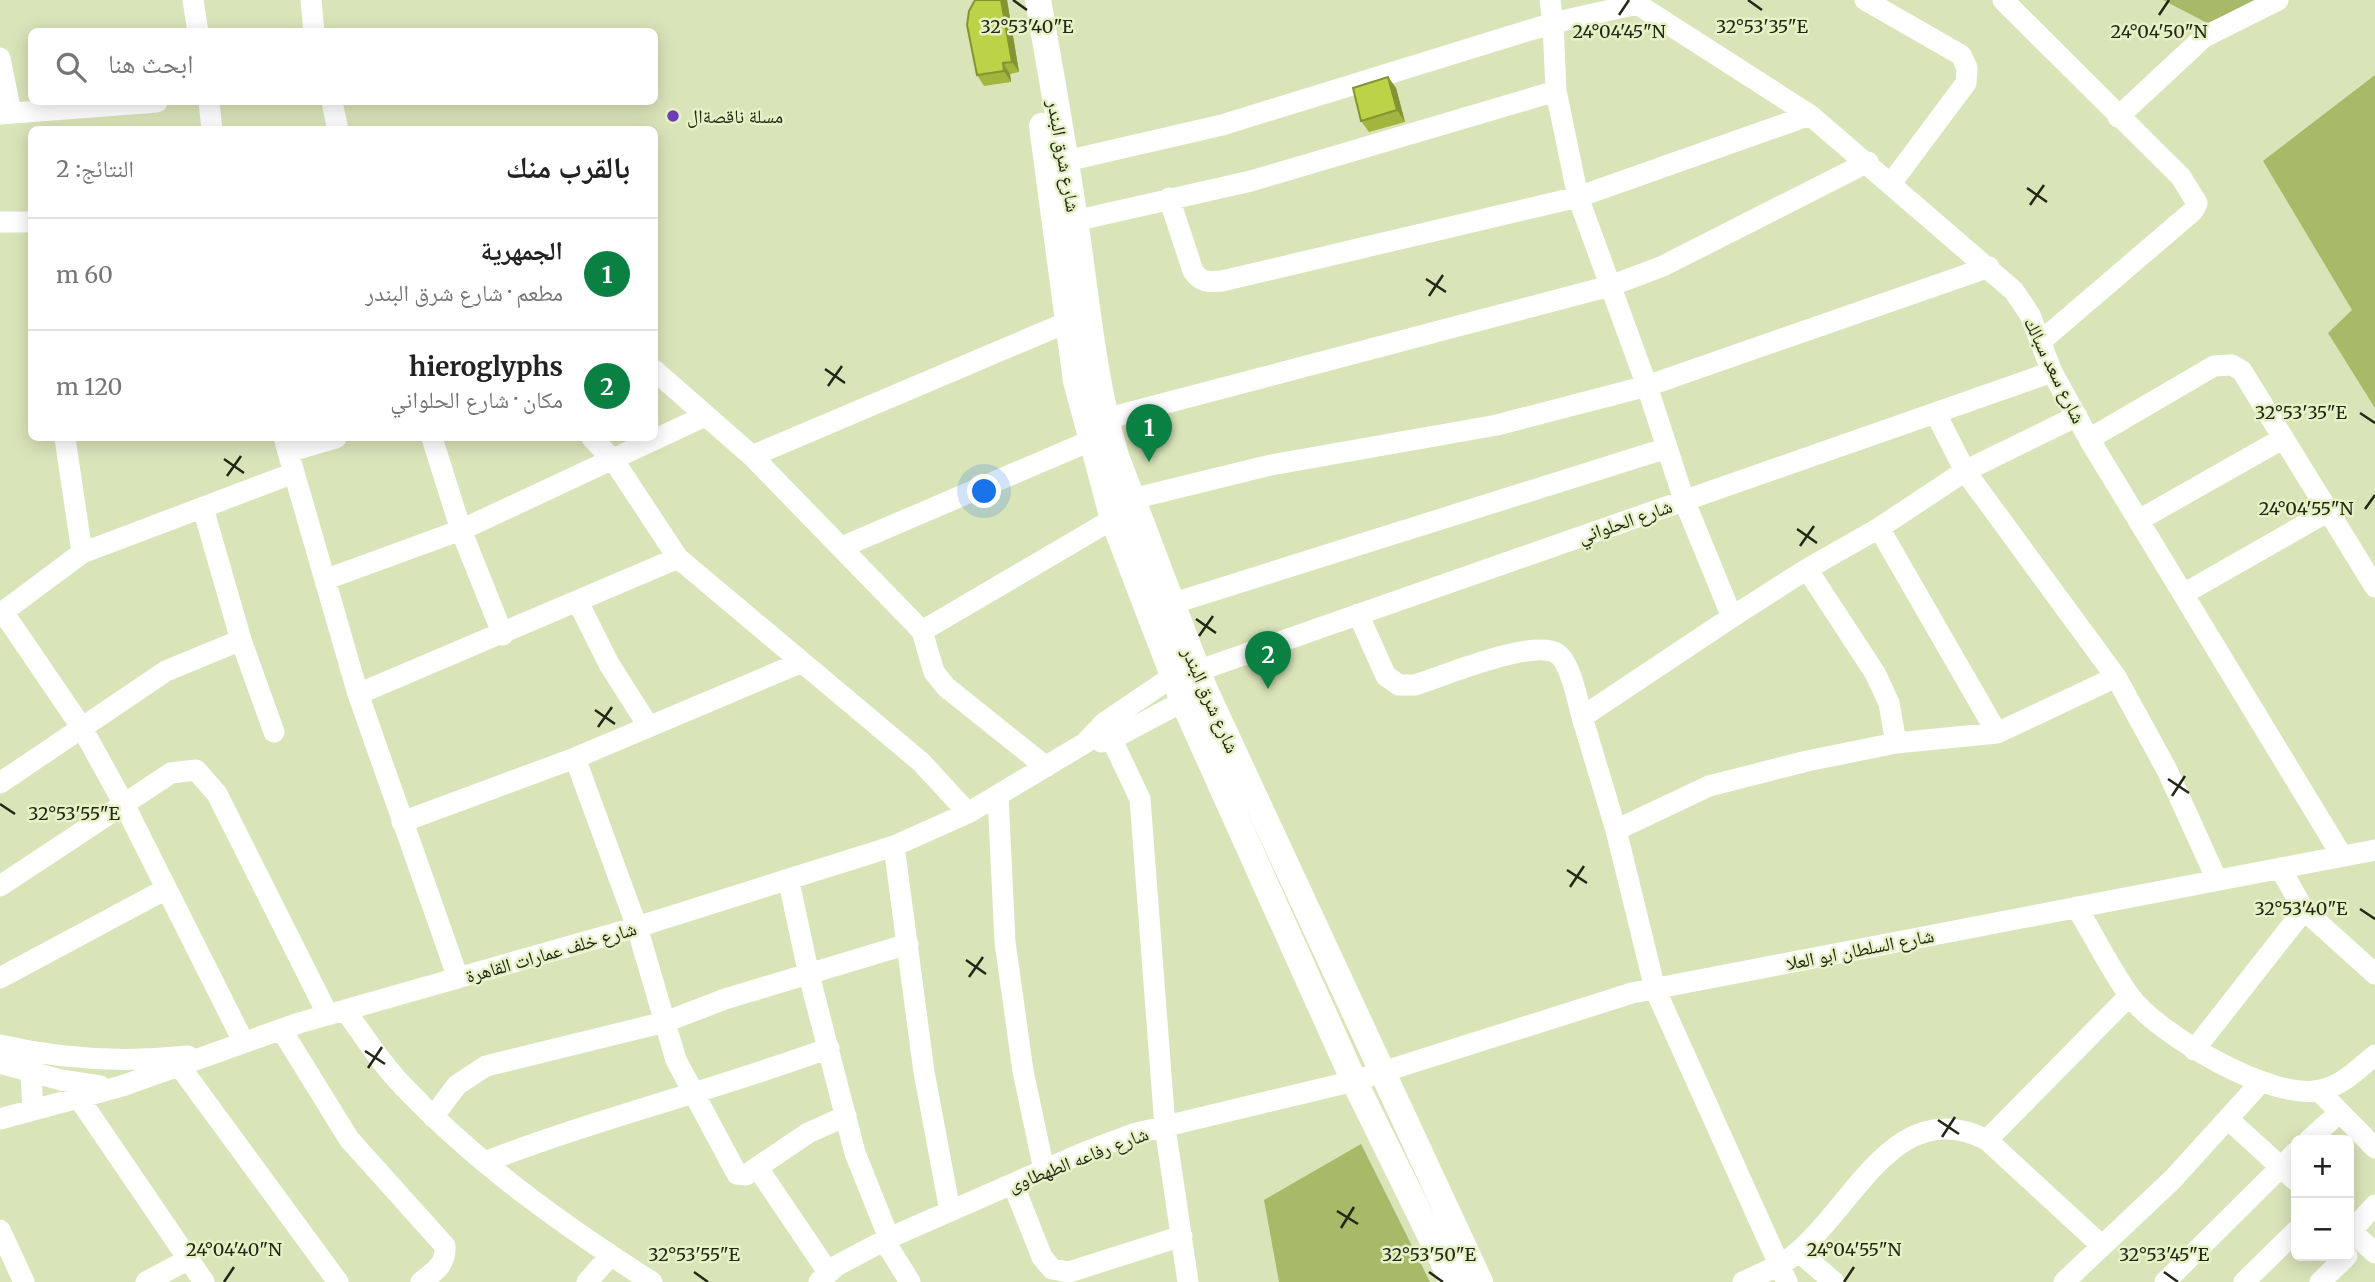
<!DOCTYPE html>
<html lang="ar">
<meta charset="utf-8">
<style>
:root{--surface:#fff;--page:#f6f6f6;--text:#222;--muted:#767676;--line:#e0e0e0;--accent:#0b8043}
body{margin:0;font-family:Merriweather,"Noto Naskh Arabic",serif;background:var(--page);color:var(--text);direction:rtl}
.controls{position:absolute;right:21px;bottom:21px;display:grid;overflow:hidden;border-radius:10px;box-shadow:0 4px 18px #0003}
.controls button{width:63px;height:63px;display:grid;place-items:center;padding:0;border:0;border-bottom:2px solid var(--line);background:var(--surface);color:var(--text);font:35px sans-serif}
.you{position:absolute;left:985px;top:492px;width:24px;height:24px;margin:-18px;border:5px solid #fff;border-radius:50%;background:#1a73e8;box-shadow:0 0 0 10px #1a73e833}
.badge{display:grid;place-items:center;width:46px;height:46px;border-radius:50%;background:var(--accent);color:#fff;font-size:23px;font-weight:700}
.pin{position:absolute;translate:-50% -58px;filter:drop-shadow(0 2px 4px #0008)}
.pin::after{content:'';position:absolute;top:37px;width:24px;height:21px;background:inherit;clip-path:polygon(0 0,100% 0,50% 100%)}
.list{margin:0;padding:0;list-style:none}
h2{display:flex;justify-content:space-between;align-items:center;height:91px;margin:0;padding:0 28px;font-size:30px}
h2 small{font-size:23px;font-weight:400;color:var(--muted)}
.list li{display:grid;grid-template-columns:46px 1fr auto;gap:21px;align-items:center;box-sizing:border-box;height:112px;padding:0 28px;border-top:2px solid var(--line)}
.list b{display:block;font-size:26px;white-space:nowrap}
.list p{margin:0;font-size:23px;white-space:nowrap;color:var(--muted)}
.list em{font-size:23px;font-style:normal;color:var(--muted)}
.icon{flex:none;width:38px;height:38px;fill:none;stroke:currentColor;stroke-width:2;stroke-linecap:round;stroke-linejoin:round}
.map{position:relative;flex:none;width:2375px;height:1282px;overflow:hidden;direction:ltr}
.search{position:absolute;background:var(--surface);box-shadow:0 4px 18px #0003;left:28px;top:28px;width:630px;height:77px;display:flex;align-items:center;gap:18px;box-sizing:border-box;padding:0 24px;border-radius:10px;color:var(--muted);font-size:26px}
.panel{position:absolute;background:var(--surface);box-shadow:0 4px 18px #0003;left:28px;top:126px;width:630px;height:315px;border-radius:10px;direction:rtl}
.map>svg:first-child{display:block}
</style>
<div class="map">
<svg width="2375" height="1282" viewBox="0 0 2375 1282">
<rect width="100%" height="100%" fill="#dae4b9"/>
<path fill="#a8b968" d="M 2163,0 L 2274,0 L 2207,23 Z
M 2375,75 L 2375,408 L 2328,333 L 2352,310 L 2263,161 Z
M 1361,1144 L 1430,1282 L 1279,1282 L 1264,1200 Z"/>
<g fill="none" stroke-linecap="round" stroke-linejoin="round">
<path stroke="#fff" stroke-width="21" d="M 193,0 L 198,32
M 311,0 L 314,32
M 1550,0 L 1553,23 L 1637,4 L 1639,0
M 1865,0 L 1961,55 L 1967,68 L 1966,83 L 1892,182
M 2003,0 L 2181,177 L 2197,203 L 2193,211 L 2040,342
M 1637,4 L 1810,115 L 2014,291 L 2030,315 L 2052,372 L 2089,439 L 2342,856
M 0,58 L 11,113
M 209,102 L 212,130
M 332,102 L 338,130
M 0,114 L 157,102
M 2118,117 L 2204,37 L 2278,0
M 1053,164 L 1222,125 L 1553,23 L 1556,91 L 1578,197 L 1647,386 L 1684,500 L 1732,617
M 1169,198 L 1193,271 C 1201,283 1209,282 1222,281 L 1578,197 L 1810,115
M 0,222 L 32,222
M 1061,224 L 1251,181 L 1556,91
M 654,370 L 752,456 L 922,631 L 1113,519
M 1936,414 L 1965,471 L 2116,677 L 2167,770 L 2217,880
M 1105,419 L 1610,286 L 1663,266 L 1868,162
M 65,438 L 82,553
M 284,438 L 358,694 L 458,978
M 432,438 L 461,530 L 503,635
M 592,438 L 614,461 L 678,558 L 921,762 L 968,813
M 2089,439 L 2214,366 L 2232,365 L 2242,371 L 2375,587
M 288,452 L 336,438
M 752,456 L 1082,316
M 1132,499 L 1271,465 L 1497,425 L 1647,386 L 1989,267
M 203,508 L 241,640 L 274,732
M 2139,520 L 2282,439
M 1879,528 L 1997,733
M 842,547 L 1090,441
M 1807,569 L 1875,673 L 1889,703 L 1896,743
M 327,579 L 461,530 L 705,416
M 2185,593 L 2327,512
M 578,602 L 609,664 L 649,727
M 1171,604 L 1667,448
M 3,612 L 82,728 L 124,804 L 243,1041
M 0,614 L 82,553 L 294,473
M 1358,614 L 1386,676 L 1399,685 L 1415,685 C 1444,676 1531,639 1556,653 C 1570,660 1578,702 1582,717
M 922,631 L 934,672 L 946,687 L 1046,767
M 1197,671 L 2052,372
M 358,694 L 678,558
M 1104,723 L 1140,799 L 1165,1127 L 1188,1282
M 1101,742 L 1112,739 L 1197,694
M 575,758 L 637,927 L 676,1060 L 737,1174 L 746,1175 L 808,1133 L 846,1116
M 0,783 L 166,671 L 241,640
M 998,796 L 1005,942 L 1023,1071 L 1044,1170
M 402,822 L 575,758 L 802,662
M 1616,830 L 1709,786 L 1807,761 L 1896,743 L 1997,733 L 2116,677
M 894,846 L 924,1072 L 950,1211
M 2280,868 L 2304,910 L 2375,974
M 789,882 L 809,975 L 855,1153 L 889,1238
M 0,886 L 171,773 L 196,770 L 217,794 L 328,1015
M 2076,907 C 2094,935 2109,967 2129,995 C 2157,1034 2272,1102 2321,1090 C 2343,1085 2358,1069 2375,1055
M 0,978 L 166,889
M 345,1010 C 364,1036 381,1064 404,1087 C 476,1163 564,1226 652,1282
M 281,1029 L 349,1139 L 445,1246 C 446,1265 435,1271 421,1282
M 0,1045 C 64,1060 123,1063 188,1056
M 2194,1050 L 2304,910
M 30,1058 L 33,1110
M 0,1063 L 61,1080 L 100,1086
M 181,1068 L 338,1282
M 2319,1091 L 2375,1148
M 78,1097 L 204,1282
M 433,1117 L 457,1085 L 486,1066 L 665,1022 L 725,999 L 908,944
M 0,1119 L 122,1086 L 299,1023 L 637,927 L 894,846 L 968,813 L 1085,743 L 1104,723 L 1185,668
M 2228,1119 L 2296,1181
M 1987,1140 L 2129,996
M 2309,1140 L 2339,1113
M 485,1162 C 598,1118 716,1090 829,1048
M 757,1167 L 828,1272
M 1013,1184 L 1042,1257 L 1052,1269 L 1069,1272 L 1182,1236
M 2349,1229 L 2375,1253
M 0,1230 L 24,1282
M 2351,1231 L 2375,1205
M 884,1240 L 910,1282
M 1799,1252 L 1834,1282
M 146,1282 L 189,1259
M 587,1282 L 611,1255
M 819,1282 L 836,1266 L 889,1238 L 1085,1152 L 1133,1134 L 1354,1081 L 1632,993 L 2375,850
M 1743,1282 C 1761,1273 1784,1265 1799,1251 C 1856,1202 1897,1094 1987,1140 L 2102,1246
M 1787,1282 L 1655,989 L 1616,830 L 1582,717 L 1732,617 L 1807,569 L 1879,528 L 1965,471 L 2077,416
M 2064,1282 L 2173,1179 L 2261,1082
M 2165,1282 L 2296,1152
M 2244,1282 L 2296,1231
M 2320,1282 L 2347,1256"/>
<path stroke="#fff" stroke-width="26" d="M 1038,0 C 1051,73 1064,147 1075,220 C 1087,300 1093,379 1116,456 L 1205,690 L 1480,1282
M 1042,126 L 1076,381 L 1113,519 L 1183,701 L 1354,1081 L 1453,1282"/>
</g>
<path fill="#a2b53e" d="M 975,0 L 1007,0 L 1019,72 L 1010,74 L 1011,82 L 984,86 L 977,75 Z
M 1388,77 L 1396,88 L 1405,122 L 1369,132 L 1361,121 Z"/>
<path fill="#849432" d="M 1001,0 L 1007,0 L 1019,72 L 1012,62 Z
M 1003,63 L 1010,74 L 1011,82 L 1004,71 Z
M 1388,77 L 1396,88 L 1405,122 L 1397,110 Z"/>
<path fill="#bcd348" stroke="#849432" stroke-width="2" d="M 975,0 L 1001,0 L 1012,62 L 1003,63 L 1004,71 L 977,75 L 967,25 L 969,11 Z
M 1388,77 L 1397,110 L 1361,121 L 1353,88 Z"/>
<path fill="none" stroke="#232717" stroke-width="2.5" d="M 1013,0 L 1027,10M 1748,0 L 1762,10M 1619,15 L 1629,0M 2159,15 L 2169,0M 2027,188 L 2047,202M 2030,205 L 2044,185M 1426,279 L 1446,292M 1429,296 L 1443,275M 825,369 L 845,383M 828,386 L 842,366M 2360,413 L 2375,423M 224,459 L 244,473M 227,476 L 241,456M 2365,509 L 2375,495M 1797,529 L 1817,543M 1800,546 L 1814,526M 1196,619 L 1216,633M 1199,636 L 1213,616M 595,710 L 615,724M 598,727 L 612,707M 2168,779 L 2189,793M 2172,796 L 2185,776M 0,804 L 15,814M 1567,870 L 1587,883M 1570,887 L 1584,866M 2360,909 L 2375,919M 966,960 L 986,974M 969,977 L 983,957M 365,1051 L 385,1064M 368,1068 L 382,1047M 1938,1120 L 1959,1134M 1942,1137 L 1955,1117M 1337,1211 L 1358,1224M 1341,1228 L 1354,1207M 694,1272 L 708,1282M 1429,1272 L 1443,1282M 2164,1272 L 2178,1282M 224,1282 L 234,1267M 1844,1282 L 1854,1267"/>
<circle fill="#6f3db5" stroke="#e7f1c6" stroke-width="2.5" cx="673" cy="116" r="7"/>
<g text-anchor="middle" dominant-baseline="central" stroke-width="5" stroke-linejoin="round" paint-order="stroke">
<g font-size="19" fill="#232717" stroke="#e7f1c6" text-anchor="start">
<text x="687" y="116">مسلة ناقصةال</text>
</g>
<g font-size="19" fill="#232717" stroke="#e7f1c6">
<text transform="translate(1064 156) rotate(80)">شارع شرق البندر</text>
<text transform="translate(2055 370) rotate(64)">شارع سعد سبالك</text>
<text transform="translate(1625 521) rotate(-19)">شارع الحلواني</text>
<text transform="translate(1211 700) rotate(66)">شارع شرق البندر</text>
<text transform="translate(1860 949) rotate(-11)">شارع السلطان ابو العلا</text>
<text transform="translate(551 952) rotate(-16)">شارع خلف عمارات القاهرة</text>
<text transform="translate(1078 1159) rotate(-21)">شارع رفاعه الطهطاوى</text>
</g>
</g>
<g font-size="18" text-anchor="middle" fill="#232717" stroke="#e7f1c6" stroke-width="5" stroke-linejoin="round" paint-order="stroke">
<text x="1027" y="33">32°53'40"E</text>
<text x="1762" y="33">32°53'35"E</text>
<text x="1619" y="38">24°04'45"N</text>
<text x="2159" y="38">24°04'50"N</text>
<text x="2301" y="419">32°53'35"E</text>
<text x="2306" y="515">24°04'55"N</text>
<text x="74" y="820">32°53'55"E</text>
<text x="2301" y="915">32°53'40"E</text>
<text x="234" y="1256">24°04'40"N</text>
<text x="1854" y="1256">24°04'55"N</text>
<text x="694" y="1261">32°53'55"E</text>
<text x="1429" y="1261">32°53'50"E</text>
<text x="2164" y="1261">32°53'45"E</text>
</g>
</svg>
<div class="controls">
<button>+</button>
<button>−</button>
</div>
<div class="you"></div>
<div class="pin badge" style="left:1149px;top:462px">1</div>
<div class="pin badge" style="left:1268px;top:689px">2</div>
<div class="search"><svg class="icon" aria-label="search" viewBox="0 0 24 24"><circle cx="10" cy="10" r="6"/><path d="M15 15l6 6"/></svg>ابحث هنا</div>
<section class="panel">
<h2>بالقرب منك<small>النتائج: 2</small></h2>
<ul class="list">
<li><span class="badge">1</span><div><b>الجمهرية</b><p>مطعم · شارع شرق البندر</p></div><em>60 m</em></li>
<li><span class="badge">2</span><div><b>hieroglyphs</b><p>مكان · شارع الحلواني</p></div><em>120 m</em></li>
</ul>
</section>
</div>
